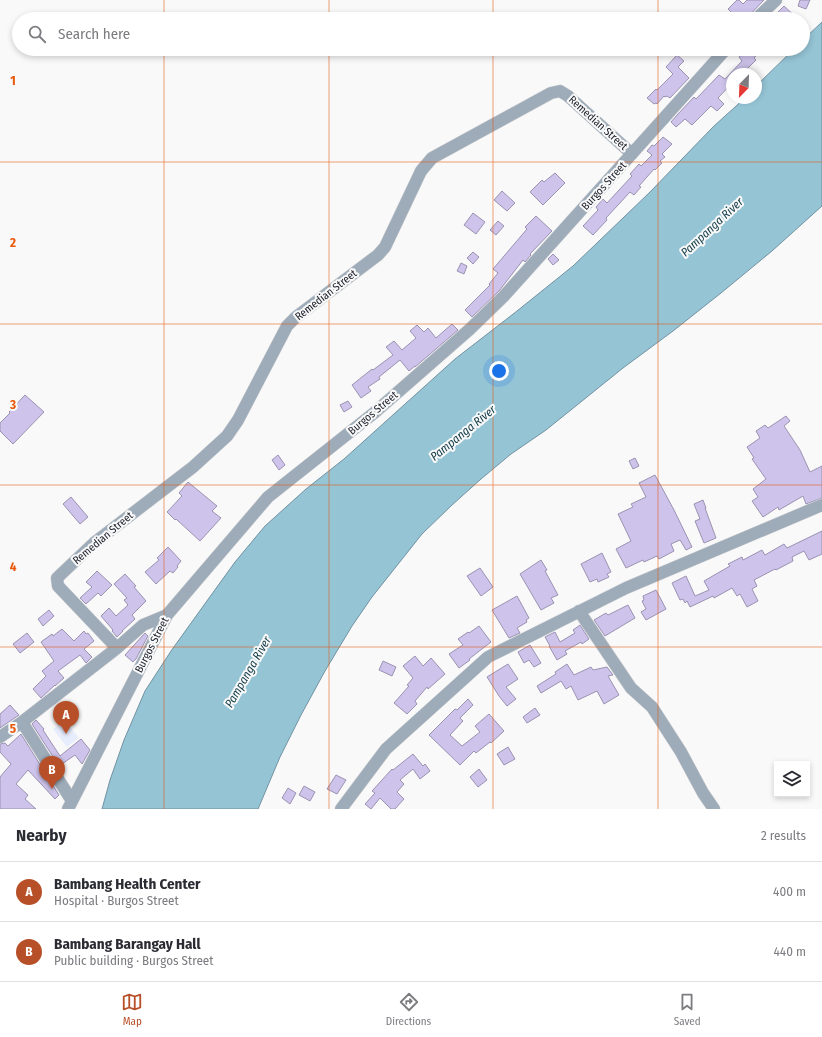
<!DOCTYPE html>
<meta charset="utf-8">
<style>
:root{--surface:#fff;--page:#f7f7f7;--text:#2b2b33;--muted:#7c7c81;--line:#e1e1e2;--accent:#b75028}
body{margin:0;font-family:"Fira Sans Condensed",sans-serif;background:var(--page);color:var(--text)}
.controls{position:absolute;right:12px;bottom:12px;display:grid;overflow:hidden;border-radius:0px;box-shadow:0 2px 6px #0003}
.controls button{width:36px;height:36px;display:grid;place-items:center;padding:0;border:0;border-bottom:1px solid var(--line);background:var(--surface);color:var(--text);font:20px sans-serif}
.compass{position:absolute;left:726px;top:68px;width:36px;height:36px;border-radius:50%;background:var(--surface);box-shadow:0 2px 6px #0003;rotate:203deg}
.you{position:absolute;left:499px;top:371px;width:14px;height:14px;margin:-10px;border:3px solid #fff;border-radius:50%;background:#1a73e8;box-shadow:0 0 0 6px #1a73e833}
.badge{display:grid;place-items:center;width:26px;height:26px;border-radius:50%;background:var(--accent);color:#fff;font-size:13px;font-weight:700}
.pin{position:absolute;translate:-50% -33px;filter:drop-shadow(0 1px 2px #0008)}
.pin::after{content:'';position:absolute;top:21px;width:14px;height:12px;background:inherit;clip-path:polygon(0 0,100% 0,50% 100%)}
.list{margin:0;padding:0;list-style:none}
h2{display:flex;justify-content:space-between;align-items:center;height:52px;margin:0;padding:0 16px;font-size:17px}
h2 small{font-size:13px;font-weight:400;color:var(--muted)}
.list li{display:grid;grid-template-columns:26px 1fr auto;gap:12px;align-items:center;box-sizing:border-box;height:60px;padding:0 16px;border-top:1px solid var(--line)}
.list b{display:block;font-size:15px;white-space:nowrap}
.list p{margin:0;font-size:13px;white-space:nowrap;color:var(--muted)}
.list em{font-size:13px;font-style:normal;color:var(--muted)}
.icon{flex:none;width:22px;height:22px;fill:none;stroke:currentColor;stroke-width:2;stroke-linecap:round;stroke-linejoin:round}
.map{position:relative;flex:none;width:822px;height:809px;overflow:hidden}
.search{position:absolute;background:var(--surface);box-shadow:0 2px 6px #0003;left:12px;right:12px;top:12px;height:44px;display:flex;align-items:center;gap:10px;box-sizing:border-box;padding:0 14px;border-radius:22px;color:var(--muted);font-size:15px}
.sheet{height:172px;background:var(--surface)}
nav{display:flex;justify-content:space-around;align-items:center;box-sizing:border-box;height:56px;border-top:1px solid var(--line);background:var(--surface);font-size:11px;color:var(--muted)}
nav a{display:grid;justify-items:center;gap:2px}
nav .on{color:var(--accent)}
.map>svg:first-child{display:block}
</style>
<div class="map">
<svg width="822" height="809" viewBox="0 0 822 809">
<rect width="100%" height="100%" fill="#f9f9f9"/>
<path fill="#e8edfd" d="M 67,723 L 79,738 L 67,747 L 53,729 L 59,725 L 61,727 Z"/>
<path fill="#95c4d5" stroke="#7192a2" d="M 822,22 L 822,206 L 772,251 L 721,293 L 673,331 L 623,368 L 546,430 L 511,454 L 481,479 L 452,505 L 422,534 L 372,597 L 352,626 L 325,671 L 301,715 L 280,757 L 258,809 L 102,809 L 110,780 L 124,740 L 145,691 L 171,651 L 204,605 L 235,562 L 265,526 L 306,489 L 344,459 L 455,359 L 517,311 L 573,266 L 649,193 L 714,126 L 745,98 L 756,98 L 756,86 L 794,49 L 803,49 L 803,40 Z"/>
<path fill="#cec3ea" stroke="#9b92b2" d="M 737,0 L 739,0 L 743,4 L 747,0 L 764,0 L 746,19 L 738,19 L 728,9 Z
M 800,0 L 810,0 L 806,9 L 798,6 Z
M 784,6 L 798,19 L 771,19 Z
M 748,49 L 762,49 L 754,58 L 756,60 L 742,74 L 732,74 L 732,83 L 718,98 L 724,104 L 717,111 L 711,106 L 692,125 L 685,119 L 676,127 L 671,122 L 677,115 L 694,97 L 696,99 L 719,75 L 725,79 L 742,61 L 739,57 Z
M 677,55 L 684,61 L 678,67 L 689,78 L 670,98 L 667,96 L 665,97 L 664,96 L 657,104 L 656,103 L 654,104 L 647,98 L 656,89 L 657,90 L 673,74 L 666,67 Z
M 663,137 L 672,144 L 662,154 L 665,157 L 660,161 L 662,163 L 655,170 L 654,169 L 639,186 L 641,187 L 634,195 L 630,192 L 606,218 L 607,220 L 593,235 L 583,226 L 598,210 L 596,207 L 603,199 L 607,203 L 632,176 L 630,174 L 639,164 L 641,166 L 652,155 L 647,151 L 652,145 L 654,146 Z
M 555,173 L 565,183 L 543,205 L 530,192 L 542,180 L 544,182 Z
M 502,191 L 515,203 L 507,211 L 494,200 Z
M 473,213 L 485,222 L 476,234 L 464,225 Z
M 536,216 L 552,231 L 530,254 L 531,255 L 525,262 L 523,260 L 499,291 L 472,317 L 465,310 L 490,285 L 489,284 L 498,273 L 493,269 L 527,229 L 525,227 Z
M 498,221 L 504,226 L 496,235 L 490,230 Z
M 473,252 L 479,257 L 473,264 L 467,258 Z
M 553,254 L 559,260 L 553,265 L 548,259 Z
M 461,263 L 467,266 L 464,274 L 457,271 Z
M 452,324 L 458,330 L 415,367 L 415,366 L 409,371 L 400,360 L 379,377 L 380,379 L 368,387 L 371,391 L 361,398 L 352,385 L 372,369 L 373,370 L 393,355 L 386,347 L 394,341 L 402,350 L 416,338 L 410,331 L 417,325 L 424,332 L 428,328 L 436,338 Z
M 25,395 L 44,412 L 13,444 L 0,431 L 0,423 L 10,413 L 9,412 Z
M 348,401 L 352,407 L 344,412 L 340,405 Z
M 786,416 L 790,421 L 784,426 L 800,450 L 810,472 L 822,466 L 822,498 L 806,504 L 803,496 L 779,510 L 778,507 L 763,517 L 752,501 L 758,497 L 753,489 L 766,479 L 752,459 L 754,458 L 747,447 L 760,438 L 756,431 L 765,425 L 768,428 Z
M 278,455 L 285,465 L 279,470 L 272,460 Z
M 635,458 L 639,466 L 633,469 L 629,461 Z
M 655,475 L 674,510 L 692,547 L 686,550 L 680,540 L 671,544 L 674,551 L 659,559 L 657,556 L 644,562 L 643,560 L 626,568 L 616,549 L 631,541 L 618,514 L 633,507 L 631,504 L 646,497 L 639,483 Z
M 188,482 L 217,506 L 212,511 L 221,518 L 200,541 L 176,519 L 175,520 L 167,512 L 182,496 L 179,493 Z
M 71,497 L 88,517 L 80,524 L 63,504 Z
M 703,500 L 706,508 L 705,508 L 716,538 L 704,543 L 695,521 L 700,519 L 694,504 Z
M 822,531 L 822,554 L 809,560 L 804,551 L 792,557 L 793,561 L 776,570 L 775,569 L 754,580 L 757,586 L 752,589 L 758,601 L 747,607 L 740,594 L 737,596 L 732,588 L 714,598 L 713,596 L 690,607 L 687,601 L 685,603 L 683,599 L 680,600 L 672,583 L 686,576 L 695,596 L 709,590 L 704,581 L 730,566 L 728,564 L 742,557 L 743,560 L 762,550 L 765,555 L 784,544 L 787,548 Z
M 168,547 L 181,561 L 177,566 L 178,567 L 173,573 L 170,571 L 156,584 L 145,572 L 159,560 L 157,558 Z
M 602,553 L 611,572 L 607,574 L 609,577 L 598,582 L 597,579 L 590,582 L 581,564 Z
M 541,560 L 547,570 L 545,571 L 558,595 L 551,598 L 554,603 L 541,610 L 520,574 Z
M 480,568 L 493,587 L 481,596 L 467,576 Z
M 97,571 L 112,585 L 101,596 L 98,593 L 86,604 L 80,598 L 92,587 L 86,582 Z
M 125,574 L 136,586 L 134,587 L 146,601 L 132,615 L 135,619 L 122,631 L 123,631 L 117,637 L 112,631 L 113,630 L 101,616 L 109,608 L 116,616 L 128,605 L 124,600 L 127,598 L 114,584 Z
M 656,590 L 666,609 L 646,620 L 641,612 L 646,609 L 642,601 L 644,600 L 643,596 Z
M 517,596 L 529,618 L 526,620 L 527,622 L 517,628 L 520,633 L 509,638 L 492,610 Z
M 628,605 L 635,618 L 605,636 L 594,620 L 606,613 L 608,615 Z
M 49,610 L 54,616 L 43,626 L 38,619 Z
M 580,625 L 589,639 L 582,644 L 581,642 L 565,651 L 567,654 L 557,660 L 549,646 L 550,646 L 545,637 L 555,632 L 560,642 L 575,633 L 573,630 Z
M 479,626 L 491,642 L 469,659 L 470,660 L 459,668 L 449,654 L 463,645 L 458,639 L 468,632 L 469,633 Z
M 62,629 L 74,641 L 84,631 L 86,634 L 88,633 L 94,641 L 84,649 L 92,657 L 86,663 L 80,655 L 58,671 L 64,678 L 55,686 L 55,685 L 41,698 L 33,689 L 46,676 L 42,671 L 54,661 L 41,642 L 52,634 L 53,636 Z
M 27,633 L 34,642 L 20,653 L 13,644 Z
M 145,633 L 148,636 L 136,659 L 133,662 L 125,655 Z
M 530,645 L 541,663 L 534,667 L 529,660 L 524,663 L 518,652 Z
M 415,656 L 423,666 L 431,658 L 445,674 L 428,689 L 427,687 L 415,701 L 417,704 L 407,714 L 394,703 L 409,686 L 407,685 L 413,678 L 403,666 Z
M 383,661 L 396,667 L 392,676 L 379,670 Z
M 508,664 L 518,679 L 506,687 L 516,699 L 507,706 L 499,696 L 487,677 Z
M 567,664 L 574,675 L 591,667 L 593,670 L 607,667 L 613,675 L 608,676 L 619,695 L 604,704 L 597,691 L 578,700 L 571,686 L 566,689 L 561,681 L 541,693 L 537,686 L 556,674 L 555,672 Z
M 468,699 L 473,705 L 460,718 L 463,721 L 450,735 L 462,746 L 480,732 L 475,726 L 489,714 L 504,731 L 491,743 L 490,742 L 476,753 L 474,751 L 460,765 L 429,735 L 455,709 L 457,710 Z
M 10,705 L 19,715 L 0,728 L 0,714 Z
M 535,708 L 540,715 L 527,723 L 523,717 Z
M 36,720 L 44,729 L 43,730 L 60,756 L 81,739 L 90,750 L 82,764 L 75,755 L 59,766 L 32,724 Z
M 21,734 L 59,795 L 55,799 L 28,770 L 16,784 L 28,795 L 25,799 L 36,809 L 0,809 L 0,777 L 11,764 L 0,752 L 0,744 L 5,743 L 8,746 Z
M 508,747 L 515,759 L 504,765 L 497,754 Z
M 413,754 L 423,766 L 425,764 L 430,771 L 420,779 L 413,769 L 400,780 L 404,784 L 397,792 L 404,799 L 395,809 L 391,809 L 380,798 L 371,809 L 365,804 L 375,793 L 372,791 L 392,769 L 393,770 Z
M 479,769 L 487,780 L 478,787 L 470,777 Z
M 336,775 L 346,780 L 337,794 L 327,789 Z
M 304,786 L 315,792 L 310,801 L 299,795 Z
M 288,788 L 296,793 L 290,804 L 282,798 Z"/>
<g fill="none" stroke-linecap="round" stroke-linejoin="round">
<g stroke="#d6d6d8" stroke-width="13">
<path id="minor" d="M 756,19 L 776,0
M 579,611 L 631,688 L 652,707 L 681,752 L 703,793 L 714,809
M 117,648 L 58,586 L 57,578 L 94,543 L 193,467 L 227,436 L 238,420 L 287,326 L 296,317 L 370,261 L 378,255 L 385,247 L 421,171 L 432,158 L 551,93 L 560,91 L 568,96 L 632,154
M 22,722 L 72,801
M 0,737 L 22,722 L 117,648 L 143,625 L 167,615
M 68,809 L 167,615 L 268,497 L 374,413 L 470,329 L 504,296 L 726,49
M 341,809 L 386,749 L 488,657 L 626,588 L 822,505"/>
</g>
<use href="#minor" stroke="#9eacb9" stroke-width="12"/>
</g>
<path fill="none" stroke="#e8590c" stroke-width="1" stroke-opacity="0.55" d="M 164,0 L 164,19M 329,0 L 329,19M 493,0 L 493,19M 658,0 L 658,19M 164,49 L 164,809M 329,49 L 329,809M 493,49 L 493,809M 658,49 L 658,809M 0,162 L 822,162M 0,324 L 822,324M 0,485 L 822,485M 0,647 L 822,647"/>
<g text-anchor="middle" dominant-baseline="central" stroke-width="4" stroke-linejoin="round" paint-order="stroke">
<g font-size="11" fill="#1c1f2b" stroke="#f9f9f9">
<text transform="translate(598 123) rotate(42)">Remedian Street</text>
<text transform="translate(604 186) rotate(-48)">Burgos Street</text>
<text transform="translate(326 295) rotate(-38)">Remedian Street</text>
<text transform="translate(373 413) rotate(-40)">Burgos Street</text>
<text transform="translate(103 538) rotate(-40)">Remedian Street</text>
<text transform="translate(152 645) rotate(-63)">Burgos Street</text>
</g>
<g font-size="12" font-style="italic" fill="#133d4a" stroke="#f9f9f9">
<text transform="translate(712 227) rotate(-43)">Pampanga River</text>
<text transform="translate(463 433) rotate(-39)">Pampanga River</text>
<text transform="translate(248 672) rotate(-60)">Pampanga River</text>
</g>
</g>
<g font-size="13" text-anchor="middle" font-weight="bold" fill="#e8590c" stroke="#f9f9f9" stroke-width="4" stroke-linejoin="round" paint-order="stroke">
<text x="13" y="85">1</text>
<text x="13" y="247">2</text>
<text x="13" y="409">3</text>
<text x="13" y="571">4</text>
<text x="13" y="733">5</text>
</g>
</svg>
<div class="controls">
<button><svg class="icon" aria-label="layers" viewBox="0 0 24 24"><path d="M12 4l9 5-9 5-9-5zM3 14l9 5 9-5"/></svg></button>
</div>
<svg class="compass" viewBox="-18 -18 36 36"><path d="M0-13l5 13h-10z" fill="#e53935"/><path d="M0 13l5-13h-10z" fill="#7c7c81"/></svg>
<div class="you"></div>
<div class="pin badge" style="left:66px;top:734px">A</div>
<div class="pin badge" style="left:52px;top:789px">B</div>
<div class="search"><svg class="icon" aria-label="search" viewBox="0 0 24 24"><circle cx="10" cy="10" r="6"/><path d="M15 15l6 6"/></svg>Search here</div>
</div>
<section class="sheet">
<h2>Nearby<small>2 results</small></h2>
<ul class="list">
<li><span class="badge">A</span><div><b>Bambang Health Center</b><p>Hospital · Burgos Street</p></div><em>400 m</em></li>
<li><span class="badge">B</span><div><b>Bambang Barangay Hall</b><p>Public building · Burgos Street</p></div><em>440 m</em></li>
</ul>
</section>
<nav>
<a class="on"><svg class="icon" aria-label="map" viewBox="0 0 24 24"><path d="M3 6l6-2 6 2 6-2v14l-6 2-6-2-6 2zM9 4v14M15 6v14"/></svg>Map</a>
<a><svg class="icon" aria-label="directions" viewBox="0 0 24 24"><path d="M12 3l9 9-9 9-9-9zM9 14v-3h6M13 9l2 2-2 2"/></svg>Directions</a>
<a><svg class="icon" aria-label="saved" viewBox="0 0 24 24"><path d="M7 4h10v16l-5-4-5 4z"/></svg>Saved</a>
</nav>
